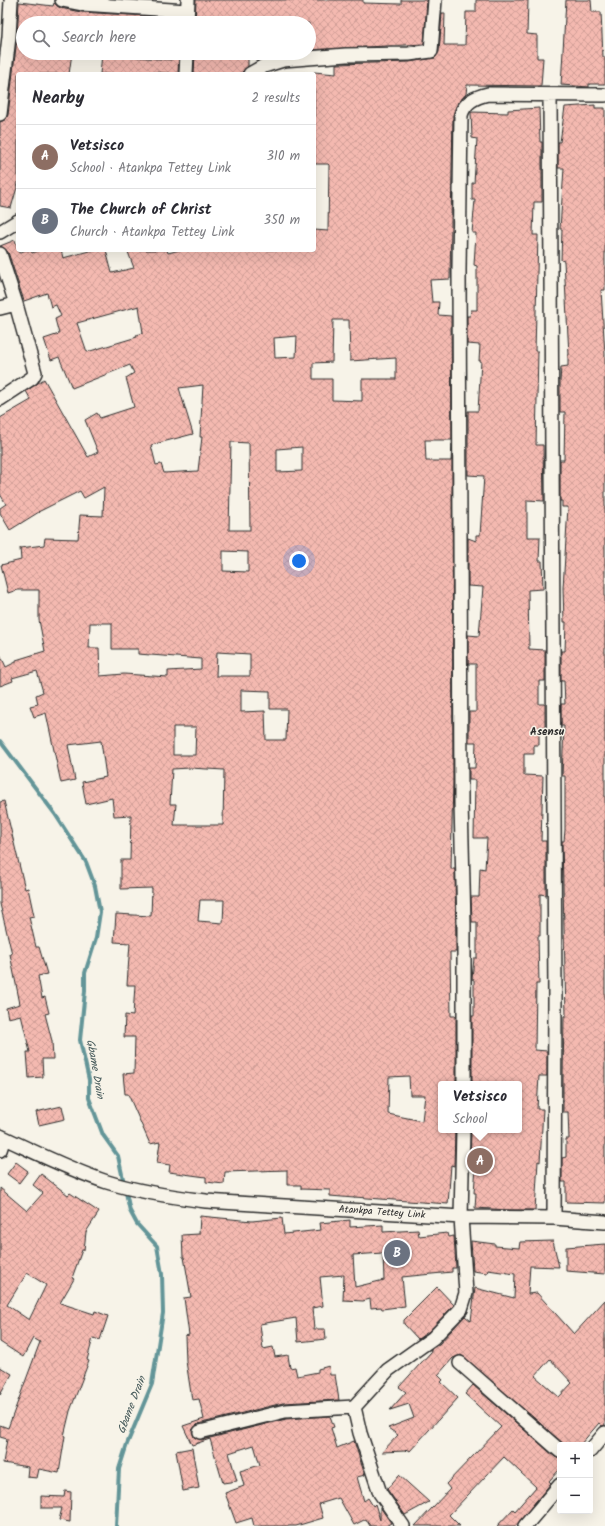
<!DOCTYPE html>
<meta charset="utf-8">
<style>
:root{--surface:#fff;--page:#f7f7f7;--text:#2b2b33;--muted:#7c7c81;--line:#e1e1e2;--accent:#1a73e8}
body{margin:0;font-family:Kalam,sans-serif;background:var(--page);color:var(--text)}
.controls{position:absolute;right:12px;bottom:12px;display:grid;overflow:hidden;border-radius:4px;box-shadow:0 4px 16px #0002}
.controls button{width:36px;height:36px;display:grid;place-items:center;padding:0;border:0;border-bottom:1px solid var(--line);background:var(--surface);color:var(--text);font:20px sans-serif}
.you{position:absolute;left:299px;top:561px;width:14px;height:14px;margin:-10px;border:3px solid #fff;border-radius:50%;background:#1a73e8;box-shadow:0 0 0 6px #1a73e833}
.badge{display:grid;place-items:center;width:26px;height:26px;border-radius:50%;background:var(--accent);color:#fff;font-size:13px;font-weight:700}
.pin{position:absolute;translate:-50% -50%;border:2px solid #fff;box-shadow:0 1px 4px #0006}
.popup{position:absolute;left:438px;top:1081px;width:84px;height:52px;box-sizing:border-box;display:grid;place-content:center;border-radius:4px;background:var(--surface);filter:drop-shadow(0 1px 3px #0005);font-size:13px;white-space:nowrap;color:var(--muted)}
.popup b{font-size:15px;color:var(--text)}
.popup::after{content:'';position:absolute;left:50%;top:100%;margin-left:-8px;border:8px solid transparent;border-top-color:var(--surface)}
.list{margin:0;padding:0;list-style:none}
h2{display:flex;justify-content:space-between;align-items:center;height:52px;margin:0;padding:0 16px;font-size:17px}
h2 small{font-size:13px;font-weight:400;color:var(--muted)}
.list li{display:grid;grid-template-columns:26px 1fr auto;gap:12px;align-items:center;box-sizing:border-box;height:64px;padding:0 16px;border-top:1px solid var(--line)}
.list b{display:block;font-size:15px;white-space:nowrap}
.list p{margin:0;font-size:13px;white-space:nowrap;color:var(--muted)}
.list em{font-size:13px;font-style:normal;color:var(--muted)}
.icon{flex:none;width:22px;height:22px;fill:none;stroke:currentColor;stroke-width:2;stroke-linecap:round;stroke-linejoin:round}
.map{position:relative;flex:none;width:605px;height:1526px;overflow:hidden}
.search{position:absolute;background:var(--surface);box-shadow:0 4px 16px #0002;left:16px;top:16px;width:300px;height:44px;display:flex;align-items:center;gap:10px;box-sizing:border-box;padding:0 14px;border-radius:22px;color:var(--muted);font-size:15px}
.panel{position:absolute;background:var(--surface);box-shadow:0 4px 16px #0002;left:16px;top:72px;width:300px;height:180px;border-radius:4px}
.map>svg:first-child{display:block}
</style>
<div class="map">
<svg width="605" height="1526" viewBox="0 0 605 1526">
<defs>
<pattern id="building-cross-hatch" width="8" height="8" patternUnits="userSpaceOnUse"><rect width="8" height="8" fill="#f4b9b0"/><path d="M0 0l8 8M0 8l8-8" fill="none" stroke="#d19f98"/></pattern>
</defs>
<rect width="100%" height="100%" fill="#f7f3e8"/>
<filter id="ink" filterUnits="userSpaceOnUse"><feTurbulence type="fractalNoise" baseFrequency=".025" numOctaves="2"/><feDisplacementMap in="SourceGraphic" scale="8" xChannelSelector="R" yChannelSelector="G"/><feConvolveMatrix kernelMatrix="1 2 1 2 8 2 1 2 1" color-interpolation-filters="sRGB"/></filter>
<g filter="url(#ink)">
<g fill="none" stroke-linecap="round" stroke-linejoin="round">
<path stroke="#649598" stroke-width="4" d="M 0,741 L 55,814 L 86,862 L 95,886 L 100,912 L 96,938 L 85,973 L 85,991 L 80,1040 L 89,1080 L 89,1098 L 103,1135 L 118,1156 L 130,1211 L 137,1224 L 157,1246 L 162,1274 L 163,1313 L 152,1384 L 127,1444 L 119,1469 L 116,1526"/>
</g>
<path fill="url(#building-cross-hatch)" stroke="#2b2b2b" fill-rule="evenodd" d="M 196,0 L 363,0 L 363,3 L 401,4 L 401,0 L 427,0 L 424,44 L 309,50 L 309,23 L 195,23 Z
M 476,0 L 528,0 L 527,34 L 537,35 L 537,58 L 543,58 L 541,86 L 467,85 L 466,94 L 456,106 L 453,115 L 450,279 L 430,280 L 432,302 L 439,302 L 438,315 L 451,316 L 452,440 L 425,440 L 426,461 L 451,461 L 452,444 L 453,780 L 451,869 L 455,869 L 456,952 L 450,952 L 451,1016 L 456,1016 L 456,1084 L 441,1084 L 441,1130 L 455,1130 L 454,1166 L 451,1165 L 448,1204 L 354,1197 L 354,1198 L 330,1196 L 330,1190 L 301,1189 L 301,1185 L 287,1185 L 287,1170 L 225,1172 L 224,1184 L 206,1182 L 206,1177 L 169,1172 L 170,1165 L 157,1163 L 160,1142 L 150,1144 L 128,1094 L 125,1094 L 123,1074 L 134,1073 L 135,1037 L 124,1037 L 125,1015 L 133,1016 L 135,985 L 127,985 L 130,943 L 114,942 L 116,914 L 151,916 L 152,888 L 121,889 L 121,860 L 130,860 L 131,815 L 114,816 L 112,798 L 86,804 L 82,782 L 106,777 L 101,741 L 68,745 L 75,780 L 61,783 L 46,713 L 34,717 L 30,706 L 38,704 L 36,695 L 43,692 L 37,671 L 12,678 L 13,681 L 0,686 L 0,654 L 6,667 L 16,662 L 16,660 L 45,651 L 39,620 L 39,590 L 17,590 L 8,593 L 1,565 L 21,560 L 20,548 L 44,545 L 45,538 L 78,539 L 80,515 L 103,516 L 104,487 L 84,498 L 80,491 L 38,512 L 39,512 L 10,530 L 0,513 L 0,508 L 6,504 L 0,494 L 0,418 L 31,400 L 26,391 L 44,379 L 88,457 L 98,452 L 85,420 L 97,413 L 100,418 L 134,407 L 126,378 L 134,373 L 130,365 L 72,388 L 59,357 L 51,360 L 44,339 L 59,334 L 55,319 L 61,316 L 56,305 L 51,307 L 47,293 L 24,301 L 8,252 L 0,246 L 15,240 L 18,250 L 21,252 L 26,250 L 31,250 L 32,253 L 41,250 L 61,250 L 63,258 L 93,250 L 106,250 L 112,273 L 134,268 L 128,252 L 135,250 L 167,250 L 168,253 L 180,250 L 314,250 L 314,230 L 328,231 L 329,165 L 328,164 L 315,164 L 314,72 L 336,74 L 336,64 L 409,62 L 435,58 L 439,52 L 442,13 L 445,13 L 444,45 L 465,45 L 466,12 L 476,12 ZM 139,306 L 143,333 L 136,335 L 137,337 L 87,352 L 77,323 ZM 333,320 L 349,320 L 350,361 L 396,358 L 396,379 L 362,379 L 362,401 L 332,400 L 332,379 L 313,379 L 313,363 L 332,362 ZM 297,336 L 296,357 L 275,358 L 274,338 ZM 203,385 L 200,437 L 202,437 L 198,471 L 164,473 L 161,464 L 156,465 L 151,445 L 193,434 L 179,388 ZM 231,442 L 249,443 L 250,530 L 229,530 ZM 302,447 L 302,471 L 277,472 L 277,449 ZM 223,551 L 248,552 L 248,572 L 223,571 ZM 90,623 L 112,623 L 112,649 L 138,649 L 138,654 L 201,659 L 201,669 L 168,671 L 168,677 L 124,674 L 100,676 L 99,648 L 89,648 ZM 217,652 L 250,654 L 250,676 L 216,676 ZM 241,690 L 270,691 L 270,709 L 287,709 L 286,740 L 266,740 L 265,711 L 241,712 ZM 173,727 L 196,727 L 195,755 L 173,755 ZM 190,768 L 224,770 L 223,825 L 174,825 L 176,804 L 170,804 L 172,769 ZM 200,900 L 224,900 L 223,923 L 198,921 ZM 409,1076 L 410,1095 L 425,1095 L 422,1121 L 388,1114 L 389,1077 Z
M 566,0 L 591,0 L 592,12 L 601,12 L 603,57 L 605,57 L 605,84 L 589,84 L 589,87 L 561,85 Z
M 19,2 L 53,6 L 54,3 L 60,8 L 81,12 L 179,18 L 179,23 L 23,23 L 23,53 L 72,53 L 69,74 L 18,74 L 18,184 L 11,208 L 0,206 L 0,122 L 6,119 L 8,115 L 17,38 Z
M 171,53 L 179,53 L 178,74 L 154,72 L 154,74 L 100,74 L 102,54 L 171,60 Z
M 195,53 L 248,53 L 248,66 L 240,74 L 194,74 Z
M 595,105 L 595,108 L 605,108 L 605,290 L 601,290 L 605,354 L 605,1203 L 566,1202 L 566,1182 L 562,1182 L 562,1158 L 566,1157 L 566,1139 L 569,1139 L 568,1112 L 563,1112 L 563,1077 L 564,1016 L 566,1016 L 562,841 L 564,841 L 565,830 L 565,776 L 562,776 L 564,726 L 561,726 L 561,704 L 565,704 L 564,681 L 561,681 L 561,651 L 565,651 L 566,622 L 564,622 L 563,588 L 568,507 L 562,507 L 562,501 L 560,501 L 560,460 L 564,460 L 565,412 L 560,412 L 560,382 L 561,367 L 568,366 L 568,355 L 569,355 L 564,261 L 561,260 L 562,229 L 560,229 L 564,168 L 558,168 L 558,142 L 560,142 L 565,107 Z
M 539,108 L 540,142 L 542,142 L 542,202 L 534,202 L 533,235 L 538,235 L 535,351 L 538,351 L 536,445 L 543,445 L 544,501 L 527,500 L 527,537 L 540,537 L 539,561 L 542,561 L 543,589 L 528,590 L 529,649 L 545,650 L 545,681 L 539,681 L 539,704 L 545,704 L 545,727 L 539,727 L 539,745 L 534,745 L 534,754 L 524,754 L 524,775 L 543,776 L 541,841 L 546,841 L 546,895 L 540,894 L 540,936 L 538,936 L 539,984 L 536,984 L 535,1050 L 547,1051 L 547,1076 L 539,1076 L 537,1109 L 543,1109 L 540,1162 L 538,1161 L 535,1210 L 509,1210 L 475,1208 L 476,1193 L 474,1193 L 476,1166 L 470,1166 L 471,1130 L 519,1130 L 519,1084 L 472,1084 L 472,1016 L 474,1016 L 474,980 L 472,979 L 474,958 L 477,958 L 477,922 L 472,922 L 471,897 L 479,897 L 480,868 L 485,869 L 487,838 L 474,838 L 475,780 L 469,780 L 469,768 L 475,768 L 476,742 L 469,742 L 469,712 L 476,712 L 476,664 L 468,664 L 468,635 L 479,636 L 483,587 L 468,586 L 468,538 L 476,541 L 476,535 L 480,535 L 484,476 L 468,475 L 468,411 L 478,411 L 481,361 L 479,361 L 480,345 L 467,344 L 467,316 L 470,316 L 471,310 L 477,310 L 477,266 L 474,265 L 476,233 L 472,233 L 475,200 L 472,200 L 472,183 L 474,183 L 477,139 L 472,138 L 471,112 L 508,113 L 508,110 Z
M 4,801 L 25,889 L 28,888 L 34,916 L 29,917 L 36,947 L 39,947 L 47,974 L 38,976 L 42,998 L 45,997 L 49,1013 L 45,1014 L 52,1041 L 53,1059 L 42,1059 L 43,1077 L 29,1078 L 27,1052 L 30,1052 L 21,1015 L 8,1018 L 6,1008 L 20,1004 L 10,954 L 12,954 L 0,904 L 0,802 Z
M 62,1106 L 65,1119 L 39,1125 L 36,1112 Z
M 16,1162 L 28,1171 L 19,1183 L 7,1174 Z
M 41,1174 L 68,1195 L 70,1193 L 99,1212 L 86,1232 L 84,1250 L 82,1250 L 72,1278 L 74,1279 L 60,1303 L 94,1314 L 95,1311 L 108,1316 L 100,1340 L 93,1338 L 87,1360 L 89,1361 L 70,1411 L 64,1436 L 65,1436 L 59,1473 L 39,1469 L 37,1478 L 27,1477 L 28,1467 L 3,1463 L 7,1439 L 0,1437 L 0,1425 L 8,1428 L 40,1342 L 33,1338 L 23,1357 L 0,1342 L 0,1188 L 27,1211 L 43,1193 L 33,1185 ZM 27,1273 L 46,1285 L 29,1320 L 7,1305 Z
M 200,1216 L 252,1221 L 282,1218 L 284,1234 L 321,1230 L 320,1223 L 350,1220 L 350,1227 L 383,1225 L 383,1232 L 418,1230 L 419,1236 L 447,1233 L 448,1237 L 454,1236 L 456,1268 L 452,1268 L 452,1272 L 402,1277 L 405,1306 L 382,1309 L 381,1307 L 371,1308 L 370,1299 L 363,1301 L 343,1300 L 344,1275 L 320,1277 L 323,1306 L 312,1308 L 314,1329 L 325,1329 L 326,1339 L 298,1342 L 296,1318 L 260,1324 L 263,1349 L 273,1347 L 275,1357 L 288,1355 L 290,1368 L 295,1367 L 297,1376 L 318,1372 L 318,1369 L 329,1366 L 330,1375 L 335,1375 L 339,1400 L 283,1403 L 198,1424 L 192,1430 L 194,1437 L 202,1440 L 286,1419 L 330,1416 L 334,1427 L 331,1428 L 337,1448 L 354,1441 L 365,1475 L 357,1477 L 364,1501 L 368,1498 L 373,1506 L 375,1504 L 380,1520 L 380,1507 L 391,1523 L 386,1526 L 370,1526 L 366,1519 L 354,1525 L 339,1498 L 319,1504 L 323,1518 L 296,1526 L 254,1526 L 252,1518 L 236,1523 L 225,1493 L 244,1486 L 240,1471 L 260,1465 L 254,1445 L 229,1453 L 237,1481 L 223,1483 L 210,1439 L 192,1445 L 183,1426 L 204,1419 L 199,1399 L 192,1400 L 186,1361 L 185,1336 L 189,1335 L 184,1298 L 191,1297 L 184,1257 L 183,1257 L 182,1235 L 199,1234 ZM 383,1253 L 384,1280 L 355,1287 L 353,1255 Z
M 471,1241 L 495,1244 L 495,1246 L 519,1248 L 520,1242 L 553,1241 L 559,1267 L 530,1266 L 528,1294 L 537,1293 L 574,1334 L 605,1300 L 605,1425 L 602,1426 L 599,1423 L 580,1445 L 565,1445 L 461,1355 L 453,1358 L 438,1375 L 443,1380 L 441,1382 L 458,1398 L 410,1451 L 407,1449 L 405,1451 L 382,1452 L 398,1435 L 388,1428 L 414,1418 L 409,1404 L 390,1410 L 406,1392 L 399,1387 L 431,1352 L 430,1350 L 439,1344 L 465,1316 L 471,1321 L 475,1288 L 514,1298 L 515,1274 L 488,1270 L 487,1273 L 473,1271 ZM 550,1359 L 572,1383 L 559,1397 L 535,1376 Z
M 605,1244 L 605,1274 L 566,1271 L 566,1247 Z
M 437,1287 L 454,1305 L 428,1332 L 418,1339 L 404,1324 L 404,1320 Z
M 0,1367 L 12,1374 L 0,1395 Z
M 473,1385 L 555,1457 L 560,1459 L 560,1469 L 549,1481 L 551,1483 L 516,1526 L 497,1526 L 513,1509 L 515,1511 L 536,1487 L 504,1457 L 449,1515 L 460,1526 L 415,1526 L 450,1489 L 446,1484 L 501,1427 L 465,1394 Z
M 192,1448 L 199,1488 L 183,1491 L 176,1451 Z
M 399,1475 L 429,1502 L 405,1515 L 387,1489 Z
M 65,1491 L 71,1492 L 70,1522 L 59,1520 L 62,1508 L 41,1508 L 41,1496 L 64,1497 Z"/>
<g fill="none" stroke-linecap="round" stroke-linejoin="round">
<g stroke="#2b2b2b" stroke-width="16">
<path id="street" d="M 62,0 L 82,4 L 187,11
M 187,23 L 188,0
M 186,74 L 187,53
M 250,74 L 264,66 L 283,60 L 346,55 L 409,54 L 431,51 L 435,0
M 550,95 L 555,999 L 554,1218
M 0,114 L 9,37 L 11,0
M 0,232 L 18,221
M 0,254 L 16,304 L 35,373 L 32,378 L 0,399
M 0,308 L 16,304
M 464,1084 L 464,925 L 461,803 L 459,270 L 461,115 C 465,102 475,97 488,94 L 605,95
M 0,1136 C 35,1152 70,1170 107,1182 C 139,1192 173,1197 206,1201 L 461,1217 L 554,1218 L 605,1222
M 0,1150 L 4,1138
M 460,1363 L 560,1451
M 200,1432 L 285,1411 L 354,1407
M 590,1451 L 605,1433
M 403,1526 L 380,1493 L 360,1433 L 354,1407 L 388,1370 L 433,1338 L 461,1309 L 466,1293 L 461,1217 L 463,1130
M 525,1526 L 560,1485"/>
</g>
<use href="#street" stroke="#f7f3e8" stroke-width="13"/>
</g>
</g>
<g text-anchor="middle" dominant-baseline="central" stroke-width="3" stroke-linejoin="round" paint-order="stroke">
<g font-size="10" fill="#2b2b2b" stroke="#f7f3e8">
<text transform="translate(382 1212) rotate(4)">Atankpa Tettey Link</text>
</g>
<g font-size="11" font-weight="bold" fill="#2b2b2b" stroke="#f7f3e8">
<text x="547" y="732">Asensu</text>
</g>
<g font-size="11" font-style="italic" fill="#435758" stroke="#f7f3e8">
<text transform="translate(95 1069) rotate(80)">Gbame Drain</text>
<text transform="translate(132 1405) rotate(-69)">Gbame Drain</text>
</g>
</g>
</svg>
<div class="controls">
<button>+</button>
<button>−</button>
</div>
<div class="you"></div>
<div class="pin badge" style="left:480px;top:1161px;background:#8d6e63">A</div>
<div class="popup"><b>Vetsisco</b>School</div>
<div class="pin badge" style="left:397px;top:1253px;background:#6b7280">B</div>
<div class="search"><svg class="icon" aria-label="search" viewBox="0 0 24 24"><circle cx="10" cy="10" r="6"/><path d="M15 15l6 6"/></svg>Search here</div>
<section class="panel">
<h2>Nearby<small>2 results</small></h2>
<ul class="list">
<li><span class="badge" style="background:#8d6e63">A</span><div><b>Vetsisco</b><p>School · Atankpa Tettey Link</p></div><em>310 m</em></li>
<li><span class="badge" style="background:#6b7280">B</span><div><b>The Church of Christ</b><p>Church · Atankpa Tettey Link</p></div><em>350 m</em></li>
</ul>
</section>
</div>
